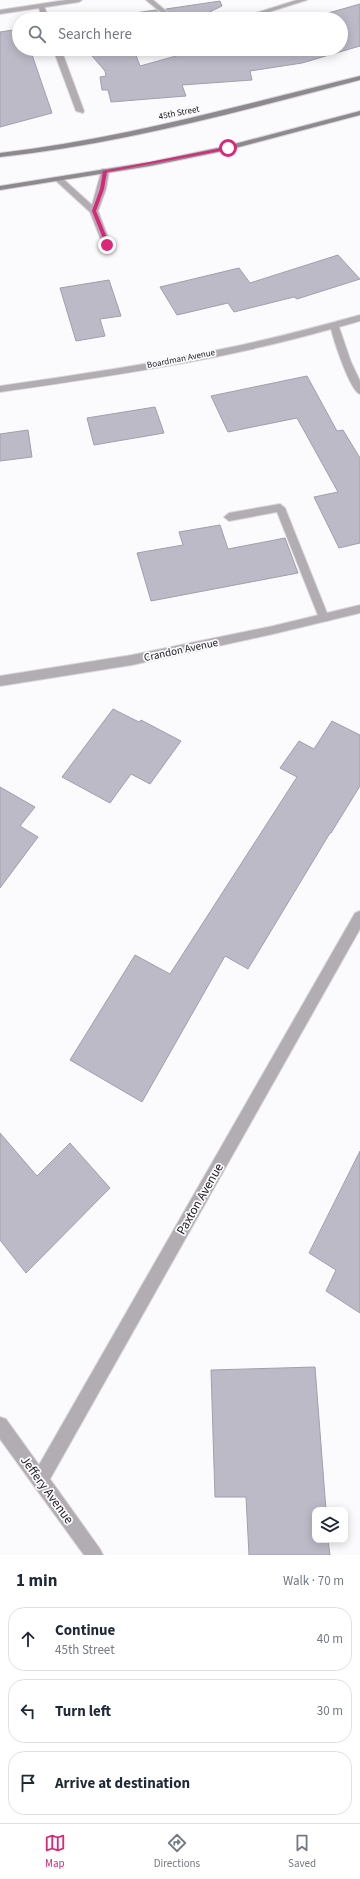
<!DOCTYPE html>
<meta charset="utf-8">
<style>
:root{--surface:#fff;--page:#f2f2f3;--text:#1f2937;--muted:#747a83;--line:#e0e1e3;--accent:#db2777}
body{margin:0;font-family:"Source Sans 3",sans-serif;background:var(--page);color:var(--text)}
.controls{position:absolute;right:12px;bottom:12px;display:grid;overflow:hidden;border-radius:8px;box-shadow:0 2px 10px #0003}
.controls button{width:36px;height:36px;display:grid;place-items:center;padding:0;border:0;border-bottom:1px solid var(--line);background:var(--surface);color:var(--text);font:20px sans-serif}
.stop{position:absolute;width:12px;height:12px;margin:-9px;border:3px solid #db2777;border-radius:50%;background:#fff}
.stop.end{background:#db2777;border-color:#fff;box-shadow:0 1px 4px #0008}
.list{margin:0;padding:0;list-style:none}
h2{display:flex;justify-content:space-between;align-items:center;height:52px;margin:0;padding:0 16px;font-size:17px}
h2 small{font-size:13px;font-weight:400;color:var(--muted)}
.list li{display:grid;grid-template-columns:26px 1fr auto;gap:12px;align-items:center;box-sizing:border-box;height:64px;margin:0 8px 8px;padding:0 8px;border:1px solid var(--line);border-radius:16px}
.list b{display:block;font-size:15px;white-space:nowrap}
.list p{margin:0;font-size:13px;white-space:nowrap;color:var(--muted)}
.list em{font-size:13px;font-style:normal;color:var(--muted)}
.icon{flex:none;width:22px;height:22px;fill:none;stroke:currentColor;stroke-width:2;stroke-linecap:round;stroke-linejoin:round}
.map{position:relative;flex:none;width:360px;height:1555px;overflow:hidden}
.search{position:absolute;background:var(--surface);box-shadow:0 2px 10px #0003;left:12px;right:12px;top:12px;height:44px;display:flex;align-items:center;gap:10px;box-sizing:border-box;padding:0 14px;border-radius:22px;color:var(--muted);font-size:15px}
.sheet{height:268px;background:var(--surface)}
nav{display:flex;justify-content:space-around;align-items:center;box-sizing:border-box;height:56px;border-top:1px solid var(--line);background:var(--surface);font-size:11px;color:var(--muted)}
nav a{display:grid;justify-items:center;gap:2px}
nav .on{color:var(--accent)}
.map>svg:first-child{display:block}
</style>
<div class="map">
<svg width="360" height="1555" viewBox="0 0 360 1555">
<rect width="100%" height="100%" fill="#fbfafd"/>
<path fill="#bcbac7" stroke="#a19fac" d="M 220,1 L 222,6 L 195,19 L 177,19 L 166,9 Z
M 360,4 L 360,46 L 302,63 L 250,71 L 252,80 L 182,85 L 186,96 L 111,102 L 108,90 L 102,90 L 100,77 L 106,76 L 105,71 L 86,49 L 136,49 L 134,50 L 140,66 L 201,49 L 341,49 L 341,19 L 307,19 Z
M 156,10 L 167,19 L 92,19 Z
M 19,29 L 19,49 L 30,49 L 52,113 L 0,127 L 0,32 Z
M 338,255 L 360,279 L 297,299 L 294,297 L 234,312 L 228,303 L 177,315 L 160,287 L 239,268 L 250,283 Z
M 109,280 L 121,316 L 100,319 L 105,336 L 76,341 L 60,288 Z
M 307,376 L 337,431 L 343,430 L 360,458 L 360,543 L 339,548 L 314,497 L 338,492 L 297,418 L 228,432 L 211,396 Z
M 155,407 L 164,433 L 94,445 L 87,418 Z
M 28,430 L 32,457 L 0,461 L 0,434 Z
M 220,525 L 228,549 L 285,538 L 298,573 L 151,601 L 137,553 L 183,545 L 179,532 Z
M 113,709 L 139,722 L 141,720 L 181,741 L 150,784 L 131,774 L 110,803 L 62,777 Z
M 332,721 L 360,735 L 360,786 L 331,833 L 330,833 L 248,969 L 225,956 L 142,1102 L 70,1060 L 135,955 L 170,974 L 297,777 L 280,768 L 299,741 L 314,749 Z
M 0,787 L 35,807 L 20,826 L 38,837 L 0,888 Z
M 0,1133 L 37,1176 L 70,1143 L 110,1188 L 26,1273 L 0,1240 Z
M 360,1151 L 360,1313 L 326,1291 L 336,1270 L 309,1253 Z
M 315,1367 L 326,1510 L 315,1510 L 315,1540 L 328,1540 L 330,1555 L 249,1555 L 246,1497 L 215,1497 L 211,1370 Z"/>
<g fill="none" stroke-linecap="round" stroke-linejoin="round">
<g stroke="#d8d7da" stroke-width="2">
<path id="service" d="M 146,0 L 153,0 L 176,19 L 169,19 Z
M 297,0 L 307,0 L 247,19 L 237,19 Z
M 41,4 L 44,6 L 49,19 L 43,19 L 38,6 Z
M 53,49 L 61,49 L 84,111 L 83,113 L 76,111 Z
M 102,169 L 105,169 L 109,171 L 106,189 L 98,211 L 111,245 L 107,248 L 103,245 L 90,212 L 54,179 L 55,177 L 61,177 L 92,205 Z
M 280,504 L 285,508 L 329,618 L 328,621 L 320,621 L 319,618 L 277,512 L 229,521 L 224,517 L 229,513 Z"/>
</g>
<g stroke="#d8d7da" stroke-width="2">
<path id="minor" d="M 66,0 L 82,0 L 79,2 L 0,14 L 0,10 Z
M 360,315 L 360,321 L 339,327 L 351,362 L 360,381 L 360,394 C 350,391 334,341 331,329 C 223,360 111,376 0,392 L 0,386 C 76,375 152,364 227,348 C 272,339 316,327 360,315 Z
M 360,605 L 360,613 L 273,634 L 132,665 L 0,686 L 0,676 L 132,655 L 273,626 Z
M 360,911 L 360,929 L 50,1479 L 100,1549 L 103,1555 L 84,1555 L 0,1439 L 0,1417 L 6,1419 L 39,1465 L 355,913 Z"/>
</g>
<g stroke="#d8d7da" stroke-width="2">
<path id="secondary" d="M 360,76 L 360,80 C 241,111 122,144 0,157 L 0,153 C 122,139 241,105 360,76 Z
M 360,111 L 360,115 L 228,150 L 150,166 L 0,190 L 0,186 L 150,162 L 227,146 Z"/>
</g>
<use href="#service" fill="#b2adb2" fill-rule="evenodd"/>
<use href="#minor" fill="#b2adb2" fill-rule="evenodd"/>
<use href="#secondary" fill="#8e888f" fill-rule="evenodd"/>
</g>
<path fill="#db2777" d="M 228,147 L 230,149 L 107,172 L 104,189 L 96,211 L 110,245 L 106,246 L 92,211 L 100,189 L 103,171 Z"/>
<g text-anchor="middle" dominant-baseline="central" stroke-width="3.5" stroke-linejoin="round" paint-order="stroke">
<g font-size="9" fill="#212025" stroke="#fbfafd">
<text transform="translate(179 113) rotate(-11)">45th Street</text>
<text transform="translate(181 359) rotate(-11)">Boardman Avenue</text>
</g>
<g font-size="11" fill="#212025" stroke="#fbfafd">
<text transform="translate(181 650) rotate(-12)">Crandon Avenue</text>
</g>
<g font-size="13" fill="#212025" stroke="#fbfafd">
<text transform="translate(200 1199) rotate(-60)">Paxton Avenue</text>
<text transform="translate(47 1490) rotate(54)">Jeffery Avenue</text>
</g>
</g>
</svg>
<div class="controls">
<button><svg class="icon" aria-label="layers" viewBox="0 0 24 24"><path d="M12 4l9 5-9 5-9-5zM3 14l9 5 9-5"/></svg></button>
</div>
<div class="stop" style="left:228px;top:148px"></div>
<div class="stop end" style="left:107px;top:245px"></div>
<div class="search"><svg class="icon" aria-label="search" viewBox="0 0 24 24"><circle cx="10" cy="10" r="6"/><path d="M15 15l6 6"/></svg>Search here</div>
</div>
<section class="sheet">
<h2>1 min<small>Walk · 70 m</small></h2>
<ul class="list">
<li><svg class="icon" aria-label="ahead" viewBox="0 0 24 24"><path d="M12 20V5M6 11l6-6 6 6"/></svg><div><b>Continue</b><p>45th Street</p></div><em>40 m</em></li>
<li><svg class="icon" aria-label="left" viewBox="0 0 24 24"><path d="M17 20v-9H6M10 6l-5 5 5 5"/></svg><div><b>Turn left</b></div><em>30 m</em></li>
<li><svg class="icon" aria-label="arrive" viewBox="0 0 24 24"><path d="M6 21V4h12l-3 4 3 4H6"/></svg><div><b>Arrive at destination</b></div></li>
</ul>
</section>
<nav>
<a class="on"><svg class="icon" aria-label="map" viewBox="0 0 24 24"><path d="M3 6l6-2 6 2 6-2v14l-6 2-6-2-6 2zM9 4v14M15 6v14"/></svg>Map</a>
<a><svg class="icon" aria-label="directions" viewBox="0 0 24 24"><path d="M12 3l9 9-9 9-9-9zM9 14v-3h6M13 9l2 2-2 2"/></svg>Directions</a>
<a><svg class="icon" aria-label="saved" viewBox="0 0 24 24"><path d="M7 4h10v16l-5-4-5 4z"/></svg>Saved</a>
</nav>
